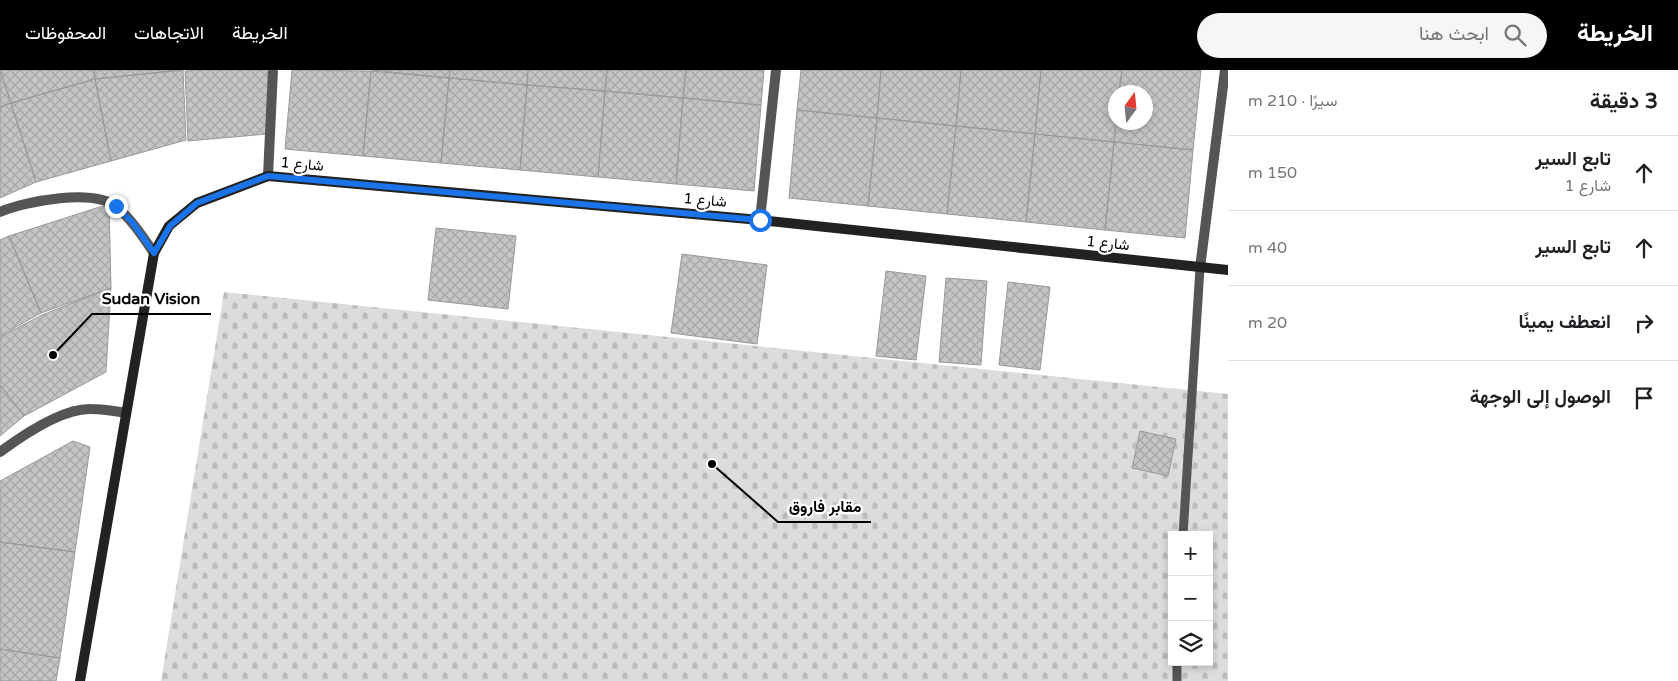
<!DOCTYPE html>
<html lang="ar">
<meta charset="utf-8">
<style>
:root{--surface:#fff;--page:#f6f6f6;--text:#202124;--muted:#757577;--line:#e0e0e0;--accent:#000}
body{margin:0;font-family:"Varela Round",Vazirmatn,sans-serif;background:var(--page);color:var(--text);direction:rtl}
.controls{position:absolute;right:15px;bottom:15px;display:grid;overflow:hidden;border-radius:0px;box-shadow:0 2px 8px #0003}
.controls button{width:45px;height:45px;display:grid;place-items:center;padding:0;border:0;border-bottom:1px solid var(--line);background:var(--surface);color:var(--text);font:25px sans-serif}
.compass{position:absolute;left:1108px;top:15px;width:45px;height:45px;border-radius:50%;background:var(--surface);box-shadow:0 2px 8px #0003;rotate:15deg}
.stop{position:absolute;width:15px;height:15px;margin:-11px;border:4px solid #1a73e8;border-radius:50%;background:#fff}
.stop.end{background:#1a73e8;border-color:#fff;box-shadow:0 1px 5px #0008}
.list{margin:0;padding:0;list-style:none}
h2{display:flex;justify-content:space-between;align-items:center;height:65px;margin:0;padding:0 20px;font-size:21px}
h2 small{font-size:16px;font-weight:400;color:var(--muted)}
.list li{display:grid;grid-template-columns:32px 1fr auto;gap:15px;align-items:center;box-sizing:border-box;height:75px;padding:0 20px;border-top:1px solid var(--line)}
.list b{display:block;font-size:19px;white-space:nowrap}
.list p{margin:0;font-size:16px;white-space:nowrap;color:var(--muted)}
.list em{font-size:16px;font-style:normal;color:var(--muted)}
.icon{flex:none;width:28px;height:28px;fill:none;stroke:currentColor;stroke-width:2;stroke-linecap:round;stroke-linejoin:round}
.map{position:relative;flex:none;width:1228px;height:611px;overflow:hidden;direction:ltr}
header{display:flex;align-items:center;gap:30px;box-sizing:border-box;height:70px;padding:0 25px;background:var(--accent);color:#fff}
header strong{font-size:24px}
nav{display:flex;gap:28px;margin-inline-start:auto;font-size:18px}
.search{width:350px;height:45px;background:var(--page);display:flex;align-items:center;gap:12px;box-sizing:border-box;padding:0 18px;border-radius:28px;color:var(--muted);font-size:19px}
main{display:flex}
aside{flex:1;background:var(--surface)}
.map>svg:first-child{display:block}
</style>
<header>
<strong>الخريطة</strong>
<div class="search"><svg class="icon" aria-label="search" viewBox="0 0 24 24"><circle cx="10" cy="10" r="6"/><path d="M15 15l6 6"/></svg>ابحث هنا</div>
<nav><a>الخريطة</a><a>الاتجاهات</a><a>المحفوظات</a></nav>
</header>
<main>
<aside>
<h2>3 دقيقة<small>سيرًا · 210 m</small></h2>
<ul class="list">
<li><svg class="icon" aria-label="ahead" viewBox="0 0 24 24"><path d="M12 20V5M6 11l6-6 6 6"/></svg><div><b>تابع السير</b><p>شارع 1</p></div><em>150 m</em></li>
<li><svg class="icon" aria-label="ahead" viewBox="0 0 24 24"><path d="M12 20V5M6 11l6-6 6 6"/></svg><div><b>تابع السير</b></div><em>40 m</em></li>
<li><svg class="icon" aria-label="right" viewBox="0 0 24 24"><path d="M7 20v-9h11M14 6l5 5-5 5"/></svg><div><b>انعطف يمينًا</b></div><em>20 m</em></li>
<li><svg class="icon" aria-label="arrive" viewBox="0 0 24 24"><path d="M6 21V4h12l-3 4 3 4H6"/></svg><div><b>الوصول إلى الوجهة</b></div></li>
</ul>
</aside>
<div class="map">
<svg width="1228" height="611" viewBox="0 0 1228 611">
<defs>
<pattern id="cemetery-stones" width="16" height="16" patternUnits="userSpaceOnUse" patternTransform="scale(1.25)"><rect width="16" height="16" fill="#dcdcdc"/><path d="M2 7V4a2 2 0 0 1 4 0v3zM10 15v-3a2 2 0 0 1 4 0v3z" fill="#bbb"/></pattern>
<pattern id="building-cross-hatch" width="8" height="8" patternUnits="userSpaceOnUse" patternTransform="scale(1.25)"><rect width="8" height="8" fill="#c4c4c4"/><path d="M0 0l8 8M0 8l8-8" fill="none" stroke="#a7a7a7"/></pattern>
</defs>
<rect width="100%" height="100%" fill="#fff"/>
<path fill="url(#cemetery-stones)" fill-rule="evenodd" d="M 224,222 L 1228,324 L 1228,611 L 161,611 ZM 1172,465 L 1209,465 L 1209,592 L 1172,592 Z"/>
<path fill="url(#building-cross-hatch)" stroke="#999" d="M 0,0 L 94,0 L 95,9 L 11,33 Z
M 0,0 L 11,33 L 0,37 Z
M 94,0 L 181,0 L 95,9 Z
M 183,0 L 186,70 L 111,91 L 95,9 Z
M 196,0 L 270,0 L 267,64 L 188,71 L 185,1 Z
M 292,0 L 371,1 L 363,86 L 285,79 Z
M 371,0 L 450,0 L 449,8 Z
M 450,0 L 528,0 L 527,15 L 449,8 Z
M 528,0 L 607,0 L 605,21 L 527,15 Z
M 607,0 L 686,0 L 683,28 L 605,21 Z
M 686,0 L 764,0 L 761,35 L 683,28 Z
M 801,0 L 881,0 L 877,48 L 797,40 Z
M 881,0 L 961,0 L 956,56 L 877,48 Z
M 961,0 L 1041,0 L 1035,64 L 956,56 Z
M 1041,0 L 1122,0 L 1119,22 L 1116,22 L 1116,52 L 1114,72 L 1035,64 Z
M 1122,0 L 1201,0 L 1193,80 L 1114,72 L 1116,52 L 1146,52 L 1146,22 L 1119,22 Z
M 371,1 L 449,8 L 441,93 L 363,86 Z
M 449,8 L 527,15 L 520,100 L 441,93 Z
M 95,9 L 111,91 L 36,112 L 11,33 Z
M 527,15 L 605,21 L 598,107 L 520,100 Z
M 605,21 L 683,28 L 676,114 L 598,107 Z
M 683,28 L 761,35 L 754,121 L 676,114 Z
M 11,33 L 36,112 L 0,128 L 0,37 Z
M 797,40 L 877,48 L 868,136 L 789,128 Z
M 877,48 L 956,56 L 947,144 L 868,136 Z
M 956,56 L 1035,64 L 1026,152 L 947,144 Z
M 1035,64 L 1114,72 L 1105,160 L 1026,152 Z
M 1114,72 L 1193,80 L 1185,168 L 1105,160 Z
M 109,134 L 111,218 L 41,243 L 9,166 Z
M 436,158 L 516,166 L 508,239 L 428,230 Z
M 9,166 L 41,243 L 0,266 L 0,170 Z
M 682,184 L 767,195 L 757,274 L 671,263 Z
M 886,201 L 926,206 L 916,290 L 876,286 Z
M 946,208 L 987,211 L 981,295 L 939,292 Z
M 1008,212 L 1050,217 L 1040,300 L 999,295 Z
M 111,218 L 106,302 L 24,346 L 0,315 L 0,267 L 42,245 Z
M 0,315 L 24,346 L 0,366 Z
M 1140,361 L 1176,369 L 1168,406 L 1132,398 Z
M 73,371 L 90,377 L 75,482 L 0,472 L 0,411 Z
M 0,472 L 75,482 L 60,588 L 0,579 Z
M 0,579 L 60,588 L 56,611 L 0,611 Z"/>
<g fill="none" stroke-linecap="round" stroke-linejoin="round">
<path stroke="#555" stroke-width="9" d="M 1183,465 L 1200,198
M 1177,592 L 1177,611"/>
<path stroke="#555" stroke-width="10" d="M 268,106 L 273,0
M 0,142 C 26,131 94,118 117,137 C 132,150 143,167 154,183
M 760,150 L 776,0
M 1200,198 L 1225,0
M 0,382 C 23,365 62,338 91,339 C 103,339 115,341 126,343"/>
<path stroke="#222" stroke-width="10" d="M 80,611 L 154,183 L 169,156 L 197,133 L 268,106 L 760,150 L 1228,200"/>
</g>
<g fill="none" stroke-linecap="round" stroke-linejoin="round">
<path stroke="#1a73e8" stroke-width="6" d="M 116,136 L 132,152 L 154,183 L 170,156 L 197,133 L 268,106 L 760,150"/>
</g>
<g text-anchor="middle" dominant-baseline="central" stroke-width="4.5" stroke-linejoin="round" paint-order="stroke">
<g font-size="15" fill="#000" stroke="#fff">
<text transform="translate(302 94) rotate(5)">شارع 1</text>
<text transform="translate(705 130) rotate(5)">شارع 1</text>
<text transform="translate(1108 173) rotate(6)">شارع 1</text>
</g>
</g>
<path fill="none" stroke="#000" stroke-width="2" d="M53 285L92 244H211M712 394L778 452H871"/>
<g fill="#000" stroke="#fff" stroke-width="2">
<circle cx="53" cy="285" r="5"/>
<circle cx="712" cy="394" r="5"/>
</g>
<g font-size="16" text-anchor="middle" font-weight="bold" fill="#000" stroke="#fff" stroke-width="4.5" stroke-linejoin="round" paint-order="stroke">
<text x="151" y="234">Sudan Vision</text>
<text x="825" y="442">مقابر فاروق</text>
</g>
</svg>
<div class="controls">
<button>+</button>
<button>−</button>
<button><svg class="icon" aria-label="layers" viewBox="0 0 24 24"><path d="M12 4l9 5-9 5-9-5zM3 14l9 5 9-5"/></svg></button>
</div>
<svg class="compass" viewBox="-18 -18 36 36"><path d="M0-13l5 13h-10z" fill="#e53935"/><path d="M0 13l5-13h-10z" fill="#757577"/></svg>
<div class="stop" style="left:760px;top:150px"></div>
<div class="stop end" style="left:116px;top:136px"></div>
</div>
</main>
